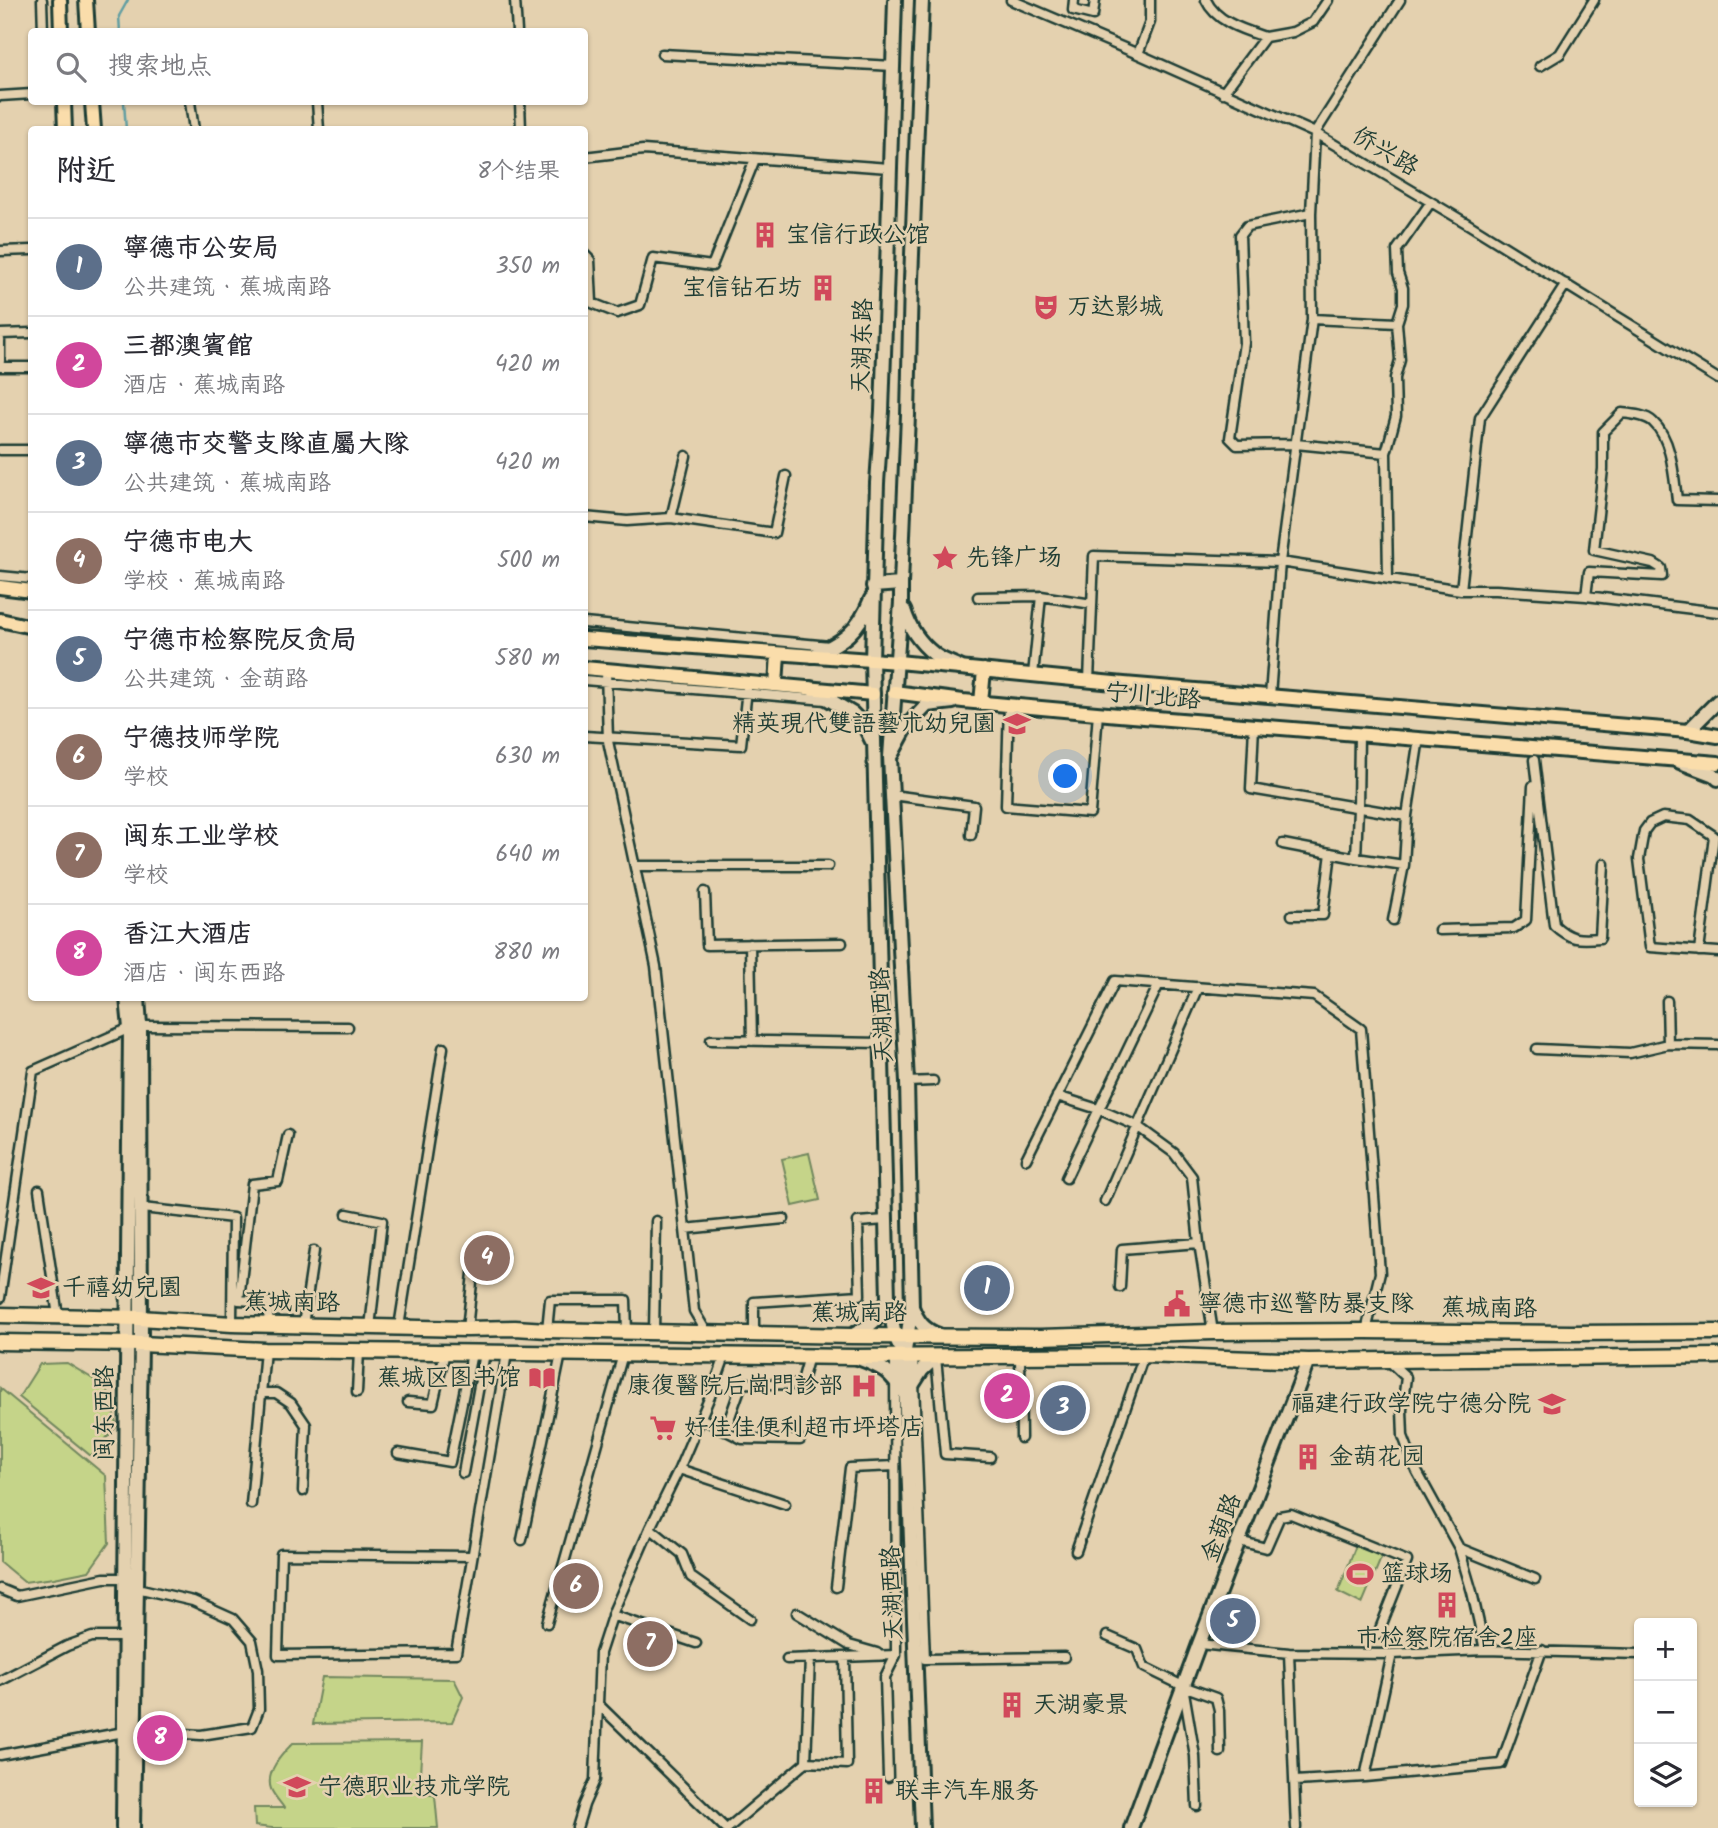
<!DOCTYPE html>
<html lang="zh">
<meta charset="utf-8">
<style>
:root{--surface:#fff;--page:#f7f7f7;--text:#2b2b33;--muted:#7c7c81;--line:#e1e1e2;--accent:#7c3aed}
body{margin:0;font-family:Kalam,"LXGW WenKai TC",sans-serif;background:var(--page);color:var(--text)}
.controls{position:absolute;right:21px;bottom:21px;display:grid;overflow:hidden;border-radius:7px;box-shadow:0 2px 5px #0004}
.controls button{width:63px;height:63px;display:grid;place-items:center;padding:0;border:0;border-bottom:2px solid var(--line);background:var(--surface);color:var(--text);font:35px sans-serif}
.you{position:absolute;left:1066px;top:777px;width:24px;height:24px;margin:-18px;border:5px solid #fff;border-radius:50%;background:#1a73e8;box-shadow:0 0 0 10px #1a73e833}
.badge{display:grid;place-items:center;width:46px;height:46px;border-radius:50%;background:var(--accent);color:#fff;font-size:23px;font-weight:700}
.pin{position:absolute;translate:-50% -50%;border:4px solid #fff;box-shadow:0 2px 7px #0006}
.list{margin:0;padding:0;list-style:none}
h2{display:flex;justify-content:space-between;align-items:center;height:91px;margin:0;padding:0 28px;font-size:30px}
h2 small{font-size:23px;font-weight:400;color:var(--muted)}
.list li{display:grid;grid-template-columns:46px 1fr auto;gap:21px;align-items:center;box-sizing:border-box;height:98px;padding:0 28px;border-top:2px solid var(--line)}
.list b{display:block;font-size:26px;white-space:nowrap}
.list p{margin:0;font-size:23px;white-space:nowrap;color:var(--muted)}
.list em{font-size:23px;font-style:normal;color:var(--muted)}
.icon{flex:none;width:38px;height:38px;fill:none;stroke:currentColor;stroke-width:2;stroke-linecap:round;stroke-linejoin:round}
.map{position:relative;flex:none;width:1718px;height:1828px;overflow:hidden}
.search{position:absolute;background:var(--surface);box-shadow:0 2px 5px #0004;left:28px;top:28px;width:560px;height:77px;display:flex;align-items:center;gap:18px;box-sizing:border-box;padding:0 24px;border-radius:7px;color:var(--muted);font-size:26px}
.panel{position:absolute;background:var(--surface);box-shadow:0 2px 5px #0004;left:28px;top:126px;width:560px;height:875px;border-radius:7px}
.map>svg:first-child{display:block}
</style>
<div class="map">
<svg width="1718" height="1828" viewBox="0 0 1718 1828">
<rect width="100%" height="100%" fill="#e4d1af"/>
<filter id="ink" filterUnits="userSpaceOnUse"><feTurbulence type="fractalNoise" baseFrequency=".0143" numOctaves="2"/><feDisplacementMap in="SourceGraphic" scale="14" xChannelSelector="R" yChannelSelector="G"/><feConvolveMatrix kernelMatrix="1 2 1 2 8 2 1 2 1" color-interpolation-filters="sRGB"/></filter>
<g filter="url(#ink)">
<path fill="#c5d489" stroke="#72885e" stroke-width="2" d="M 809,1153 L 820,1200 L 793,1206 L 782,1159 Z
M 67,1363 L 106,1387 L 117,1426 L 91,1456 L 19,1397 L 40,1364 Z
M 0,1388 L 106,1476 L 109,1543 L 89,1571 L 54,1578 L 24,1582 L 0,1562 Z
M 1356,1545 L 1382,1556 L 1362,1604 L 1338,1592 Z
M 322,1677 L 454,1679 L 463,1697 L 452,1722 L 313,1724 Z
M 422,1742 L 419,1789 L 435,1796 L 438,1828 L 272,1828 L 255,1826 L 254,1808 L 284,1808 C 280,1802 274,1796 271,1789 C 265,1772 282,1754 293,1743 Z"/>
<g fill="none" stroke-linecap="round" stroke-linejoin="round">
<path stroke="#629ea2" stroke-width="2.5" d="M 120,32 L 119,16 L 128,0
M 124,102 L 126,130"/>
<g stroke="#1f3d34" stroke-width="13">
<path id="street" d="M 42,0 L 43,32
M 515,0 L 517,32
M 1011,0 L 1138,54 L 1315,133 L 1468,224 L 1718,379
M 1074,0 L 1073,10 L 1093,15 L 1095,0
M 1206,0 C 1216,22 1244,30 1265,37
M 662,54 L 894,66
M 1138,54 L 1150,22 L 1150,0
M 1540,66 L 1560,54 L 1594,0
M 1223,93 L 1265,37 L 1293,32 L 1313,22 L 1328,0
M 0,96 L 32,94
M 190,102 L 194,130
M 317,102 L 319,130
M 520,102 L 521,130
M 584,157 L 643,150 L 889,168
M 1311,213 L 1247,226 L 1240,235 L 1244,343 L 1230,438 L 1237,445 L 1296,444 L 1386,453
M 0,251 L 32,250
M 584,254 L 590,260 L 592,303 L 617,313 L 640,305 L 653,258 L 712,266 L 755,159
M 1312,319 L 1397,323
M 0,334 L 32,333
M 0,340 L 0,361
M 0,367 L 32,367
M 0,450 L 32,450
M 584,517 L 627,521 L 671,518 L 686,456
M 671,518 L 774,533 L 786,476
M 0,576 L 32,579
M 1388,578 L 1386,453 L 1396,416 L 1395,378 L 1400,360 L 1397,323 L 1403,304 L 1403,288 L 1398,273 L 1397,250 L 1431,202
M 1461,590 L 1480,418 L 1566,284
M 1586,596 L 1589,572 L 1662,576 L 1661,568 L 1653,563 L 1594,550 L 1603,469 L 1603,432 L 1622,413 C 1632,414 1646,415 1653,422 C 1672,439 1674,477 1677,500 L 1718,501
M 978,597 L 1041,596 L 1092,604
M 584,623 L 830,646
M 606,670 L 608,741 L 656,966 L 694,1311 L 707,1333
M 1033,675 L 1041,596
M 584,680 L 826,700
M 1089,681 L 1094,556 L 1280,562 L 1461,590 L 1496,590 L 1586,596 L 1718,612
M 1270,696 L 1280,562 L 1312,319 L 1311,213 L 1315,133 L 1400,0
M 1009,705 L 1006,806 L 1090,813 L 1098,713
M 1254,726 L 1251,789 L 1407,816 L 1419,738
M 1359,734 L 1358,808 L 1356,858 L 1404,865 L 1407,816
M 584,736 L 741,745 L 747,689
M 1534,760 L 1554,925 C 1570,940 1579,940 1600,938 L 1604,864
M 892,795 L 974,806 L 971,835
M 1283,844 L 1356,858
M 635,866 L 828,866
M 705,892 L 707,945 L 842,943
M 1292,915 L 1323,915 L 1331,853
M 1393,920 L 1404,865
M 1439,930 L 1514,928 L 1526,920 L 1533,786
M 750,944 L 752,1041
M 1699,951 L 1714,836 L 1690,820 L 1663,817 L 1650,823 L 1644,831 L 1639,859 L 1650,947 L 1718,952
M 1667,1001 L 1668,1044
M 140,1026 L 348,1027
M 711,1040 L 881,1043
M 1537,1049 L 1630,1053 L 1668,1044 L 1718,1045
M 907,1082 L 933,1081
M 1057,1096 L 1098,1109 L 1137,1126 L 1174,1153 L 1192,1177 L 1199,1243 L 1213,1332
M 1026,1159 L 1115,981 L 1314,996 L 1361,1029 L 1380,1273 L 1366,1331
M 1066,1178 L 1159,984
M 39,1190 L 58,1316
M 1105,1201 L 1198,987
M 142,1208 L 233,1218 L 232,1324
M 347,1214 L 382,1221 L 370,1327
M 685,1229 L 784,1219
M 1120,1287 L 1122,1249 L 1199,1243
M 0,1298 L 33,1071 L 130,1028
M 268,1325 L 269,1302 L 239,1300 L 252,1184 L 278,1181 L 288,1135
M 303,1325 L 314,1251
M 399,1327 L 443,1048
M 467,1329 L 475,1255 L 503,1253
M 547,1330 L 550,1300 L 626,1300 L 627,1332
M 654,1332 L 656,1221
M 754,1334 L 754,1302 L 860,1295 L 858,1222 L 886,1220
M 1020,1356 L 1021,1438
M 913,1357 L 925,1659 L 1064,1657
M 936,1357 L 945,1454 L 990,1457
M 1390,1362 L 1406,1377 L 1402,1410 L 1403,1436 L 1416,1470 L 1459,1548 L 1472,1592 L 1485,1650
M 357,1392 L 359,1351
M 261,1393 L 276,1393 L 291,1403 L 306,1425 L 303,1491
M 408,1402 L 433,1404 L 445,1352
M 701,1418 L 742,1439 L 800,1440
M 725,1431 L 742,1383 L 801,1385 L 809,1356
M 398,1453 L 450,1462 L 472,1353
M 679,1469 L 785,1504
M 463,1473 L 485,1353
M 251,1504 L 265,1350
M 650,1528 L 682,1554 L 691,1577 L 750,1619
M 522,1540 L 561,1354
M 1239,1541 L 1266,1548 L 1280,1516 L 1291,1514 L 1407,1561 L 1378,1634
M 1459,1548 L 1535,1579
M 1076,1551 L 1144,1355
M 472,1556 L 281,1554 L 278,1655 L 456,1653 L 507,1353
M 836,1587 L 850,1468 L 895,1466
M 0,1589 L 17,1596 L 104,1578 L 126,1578
M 797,1613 L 849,1645 L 877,1653
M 612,1615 L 696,1643
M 547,1623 L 623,1354
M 1107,1636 L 1137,1649 L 1144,1667 L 1183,1686
M 1199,1644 L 1289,1653 L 1392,1654 L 1485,1650 L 1639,1654
M 1289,1653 L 1296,1828
M 810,1658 L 806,1762 L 847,1764 L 845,1657
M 787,1659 L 896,1655 L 895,1357
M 0,1681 L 67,1646 L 92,1637 L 126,1637
M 599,1705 L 725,1828
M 135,1731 L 201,1735 L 252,1727 L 259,1709 L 258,1670 L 252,1641 L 233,1619 L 193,1601 L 137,1588
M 0,1755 L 124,1732
M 888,1777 L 885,1677 L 896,1655
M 1365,1777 L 1501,1764 L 1542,1650
M 1295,1781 L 1365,1777 L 1392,1654
M 1197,1806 L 1195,1756 L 1183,1686 L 1216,1698 L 1219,1710 L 1220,1752
M 577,1828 L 584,1805 L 595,1780 L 600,1653 L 614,1610 L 650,1528 L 679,1469 L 714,1387 L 725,1356
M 728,1828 L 806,1762"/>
</g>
<g stroke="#1f3d34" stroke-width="18">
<path id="secondary" d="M 895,0 L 887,268 L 882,411 L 877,483 L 872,660 L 888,1299 L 895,1336 L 899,1345
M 873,586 L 901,584
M 904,610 C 909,627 920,643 934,654 C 941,660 952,663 960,667
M 813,656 C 844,641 858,632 871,599
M 810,688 L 853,714 L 864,725 L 872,741
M 1688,731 L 1718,701
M 892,754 L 907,726 L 927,705 L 953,702
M 1680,762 L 1714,775 L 1718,779
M 912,1307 C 918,1322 924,1330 939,1335
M 851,1336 C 872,1325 878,1321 888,1299
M 858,1358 C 885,1368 889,1371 906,1395
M 906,1395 L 922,1370 L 936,1357
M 123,1828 L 130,1028 L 127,998
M 133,1828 L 141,1344 L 140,1026 L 138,998
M 922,1828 L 904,1357 L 912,1307 L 907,1082 L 890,757 L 901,602 L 901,584 L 908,415 L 911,280 L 922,0
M 1131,1828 L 1199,1644 L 1308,1361"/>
</g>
<g stroke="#1f3d34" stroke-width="18">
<path id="primary" d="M 60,0 L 61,32
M 86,0 L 88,32
M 64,102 L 65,130
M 92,102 L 94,130
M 0,587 L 32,591
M 0,620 L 32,627
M 584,639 L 898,662 L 1124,684 L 1688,731 L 1718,736
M 584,668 L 873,694
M 776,685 L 778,654
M 894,692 L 963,701 L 1119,715 L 1718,763
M 981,703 L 984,670"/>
</g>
<g stroke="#1f3d34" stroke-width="19">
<path id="highway" d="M 0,1315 L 140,1318 L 232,1324 L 467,1329 L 515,1328 L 547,1330 L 851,1336 L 1040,1337 L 1213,1332 L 1366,1331 L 1571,1333 L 1718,1332
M 0,1342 L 141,1344 L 265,1350 L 855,1357 L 1144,1355 L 1308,1361 L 1718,1356"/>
</g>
<use href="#street" stroke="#e4d1af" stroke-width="8"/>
<use href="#secondary" stroke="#e4d1af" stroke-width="12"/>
<use href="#primary" stroke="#faddab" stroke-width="12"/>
<use href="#highway" stroke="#faddab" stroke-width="14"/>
</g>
</g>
<defs>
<g id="building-bare" transform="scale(2.1)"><path d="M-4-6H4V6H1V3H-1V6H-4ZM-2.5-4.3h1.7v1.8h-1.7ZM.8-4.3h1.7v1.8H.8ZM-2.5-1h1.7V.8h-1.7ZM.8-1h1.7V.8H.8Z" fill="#d1495b" stroke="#e4d1af" stroke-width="2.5" paint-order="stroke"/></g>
<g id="theatre-bare" transform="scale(2.1)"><path d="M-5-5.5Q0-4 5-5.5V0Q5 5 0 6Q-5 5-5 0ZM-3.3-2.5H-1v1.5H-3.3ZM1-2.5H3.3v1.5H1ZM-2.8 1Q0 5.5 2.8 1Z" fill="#d1495b" stroke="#e4d1af" stroke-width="2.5" paint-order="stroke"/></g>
<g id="sight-bare" transform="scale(2.1)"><path d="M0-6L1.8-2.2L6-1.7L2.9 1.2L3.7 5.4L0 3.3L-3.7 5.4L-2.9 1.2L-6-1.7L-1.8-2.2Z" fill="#d1495b" stroke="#e4d1af" stroke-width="2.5" paint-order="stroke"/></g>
<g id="school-bare" transform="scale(2.1)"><path d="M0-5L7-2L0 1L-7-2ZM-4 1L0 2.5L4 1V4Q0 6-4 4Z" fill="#d1495b" stroke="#e4d1af" stroke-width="2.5" paint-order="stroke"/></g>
<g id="civic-bare" transform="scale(2.1)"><path d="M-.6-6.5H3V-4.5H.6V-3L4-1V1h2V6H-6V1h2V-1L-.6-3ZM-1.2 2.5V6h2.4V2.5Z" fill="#d1495b" stroke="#e4d1af" stroke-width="2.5" paint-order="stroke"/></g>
<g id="library-bare" transform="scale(2.1)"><path d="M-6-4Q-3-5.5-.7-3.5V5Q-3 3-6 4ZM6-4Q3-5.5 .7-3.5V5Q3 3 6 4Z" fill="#d1495b" stroke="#e4d1af" stroke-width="2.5" paint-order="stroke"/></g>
<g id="hospital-bare" transform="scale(2.1)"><path d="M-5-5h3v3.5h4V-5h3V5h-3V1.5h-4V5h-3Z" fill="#d1495b" stroke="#e4d1af" stroke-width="2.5" paint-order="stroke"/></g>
<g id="supermarket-bare" transform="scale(2.1)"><path d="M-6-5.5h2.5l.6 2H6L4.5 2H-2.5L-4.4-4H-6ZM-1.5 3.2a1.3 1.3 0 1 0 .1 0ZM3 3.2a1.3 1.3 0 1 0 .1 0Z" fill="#d1495b" stroke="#e4d1af" stroke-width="2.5" paint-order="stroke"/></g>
<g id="stadium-bare" transform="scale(2.1)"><path d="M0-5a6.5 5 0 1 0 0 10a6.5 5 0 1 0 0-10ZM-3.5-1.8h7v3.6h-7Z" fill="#d1495b" stroke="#e4d1af" stroke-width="2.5" paint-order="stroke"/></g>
</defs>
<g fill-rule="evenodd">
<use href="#building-bare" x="765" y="235"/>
<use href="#building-bare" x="823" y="288"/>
<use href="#theatre-bare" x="1046" y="307"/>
<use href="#sight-bare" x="945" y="558"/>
<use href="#school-bare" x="1017" y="724"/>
<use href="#school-bare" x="41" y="1288"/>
<use href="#civic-bare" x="1177" y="1304"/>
<use href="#library-bare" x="542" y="1378"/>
<use href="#hospital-bare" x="864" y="1386"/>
<use href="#school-bare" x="1552" y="1404"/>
<use href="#supermarket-bare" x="663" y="1428"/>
<use href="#building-bare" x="1308" y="1457"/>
<use href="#stadium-bare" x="1360" y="1574"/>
<use href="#building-bare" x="1447" y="1605"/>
<use href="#building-bare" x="1012" y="1705"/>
<use href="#school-bare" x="297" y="1787"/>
<use href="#building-bare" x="874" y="1791"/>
</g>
<g text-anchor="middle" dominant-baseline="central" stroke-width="5" stroke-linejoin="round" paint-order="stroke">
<g font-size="24" fill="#1f3d34" stroke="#e4d1af">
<text transform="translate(1385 152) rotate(31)">侨兴路</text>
<text transform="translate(863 346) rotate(-88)">天湖东路</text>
<text transform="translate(1153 697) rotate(5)">宁川北路</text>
<text transform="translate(883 1015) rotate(-93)">天湖西路</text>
<text transform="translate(292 1303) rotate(1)">蕉城南路</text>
<text transform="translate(1489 1309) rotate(1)">蕉城南路</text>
<text x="859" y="1313">蕉城南路</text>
<text transform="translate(105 1413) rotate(-90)">闽东西路</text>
<text transform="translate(1222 1528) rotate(-69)">金葫路</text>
<text transform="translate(893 1593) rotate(-92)">天湖西路</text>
</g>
<g font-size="24" fill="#1f3d34" stroke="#e4d1af" text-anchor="start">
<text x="786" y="235">宝信行政公馆</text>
<text x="802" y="288" text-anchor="end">宝信钻石坊</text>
<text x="1067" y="307">万达影城</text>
<text x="966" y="558">先锋广场</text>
<text x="996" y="724" text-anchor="end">精英現代雙語藝朮幼兒園</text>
<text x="62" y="1288">千禧幼兒園</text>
<text x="1198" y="1304">寧德市巡警防暴支隊</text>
<text x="521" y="1378" text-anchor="end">蕉城区图书馆</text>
<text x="843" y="1386" text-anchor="end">康復醫院后崗門診部</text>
<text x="1531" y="1404" text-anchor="end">福建行政学院宁德分院</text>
<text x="684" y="1428">好佳佳便利超市坪塔店</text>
<text x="1329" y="1457">金葫花园</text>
<text x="1381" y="1574">篮球场</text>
<text x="1447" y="1638" text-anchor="middle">市检察院宿舍2座</text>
<text x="1033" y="1705">天湖豪景</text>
<text x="318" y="1787">宁德职业技术学院</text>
<text x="895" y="1791">联丰汽车服务</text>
</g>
</g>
</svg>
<div class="controls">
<button>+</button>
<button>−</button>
<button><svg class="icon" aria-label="layers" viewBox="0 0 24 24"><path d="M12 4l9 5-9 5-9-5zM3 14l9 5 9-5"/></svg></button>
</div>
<div class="you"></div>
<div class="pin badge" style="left:987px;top:1288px;background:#5c6f8a">1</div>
<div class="pin badge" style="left:1007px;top:1396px;background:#d1479c">2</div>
<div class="pin badge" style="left:1063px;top:1408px;background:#5c6f8a">3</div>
<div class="pin badge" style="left:487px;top:1258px;background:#8d6e63">4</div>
<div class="pin badge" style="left:1233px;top:1621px;background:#5c6f8a">5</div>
<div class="pin badge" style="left:576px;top:1586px;background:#8d6e63">6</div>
<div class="pin badge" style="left:650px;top:1644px;background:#8d6e63">7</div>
<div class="pin badge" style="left:160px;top:1738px;background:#d1479c">8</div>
<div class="search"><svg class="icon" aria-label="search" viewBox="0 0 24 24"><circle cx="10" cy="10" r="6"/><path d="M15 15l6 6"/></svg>搜索地点</div>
<section class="panel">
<h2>附近<small>8个结果</small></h2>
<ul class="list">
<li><span class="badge" style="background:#5c6f8a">1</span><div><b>寧德市公安局</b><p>公共建筑 · 蕉城南路</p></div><em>350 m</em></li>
<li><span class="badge" style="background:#d1479c">2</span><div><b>三都澳賓館</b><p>酒店 · 蕉城南路</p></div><em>420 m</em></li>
<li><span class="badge" style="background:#5c6f8a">3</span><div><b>寧德市交警支隊直屬大隊</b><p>公共建筑 · 蕉城南路</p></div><em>420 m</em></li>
<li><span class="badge" style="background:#8d6e63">4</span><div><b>宁德市电大</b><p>学校 · 蕉城南路</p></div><em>500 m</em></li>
<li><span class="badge" style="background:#5c6f8a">5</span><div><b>宁德市检察院反贪局</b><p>公共建筑 · 金葫路</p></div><em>580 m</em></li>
<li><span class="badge" style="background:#8d6e63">6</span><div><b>宁德技师学院</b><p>学校</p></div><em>630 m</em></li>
<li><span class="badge" style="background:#8d6e63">7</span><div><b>闽东工业学校</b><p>学校</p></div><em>640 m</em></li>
<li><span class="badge" style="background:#d1479c">8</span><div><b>香江大酒店</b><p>酒店 · 闽东西路</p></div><em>880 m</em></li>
</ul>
</section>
</div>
